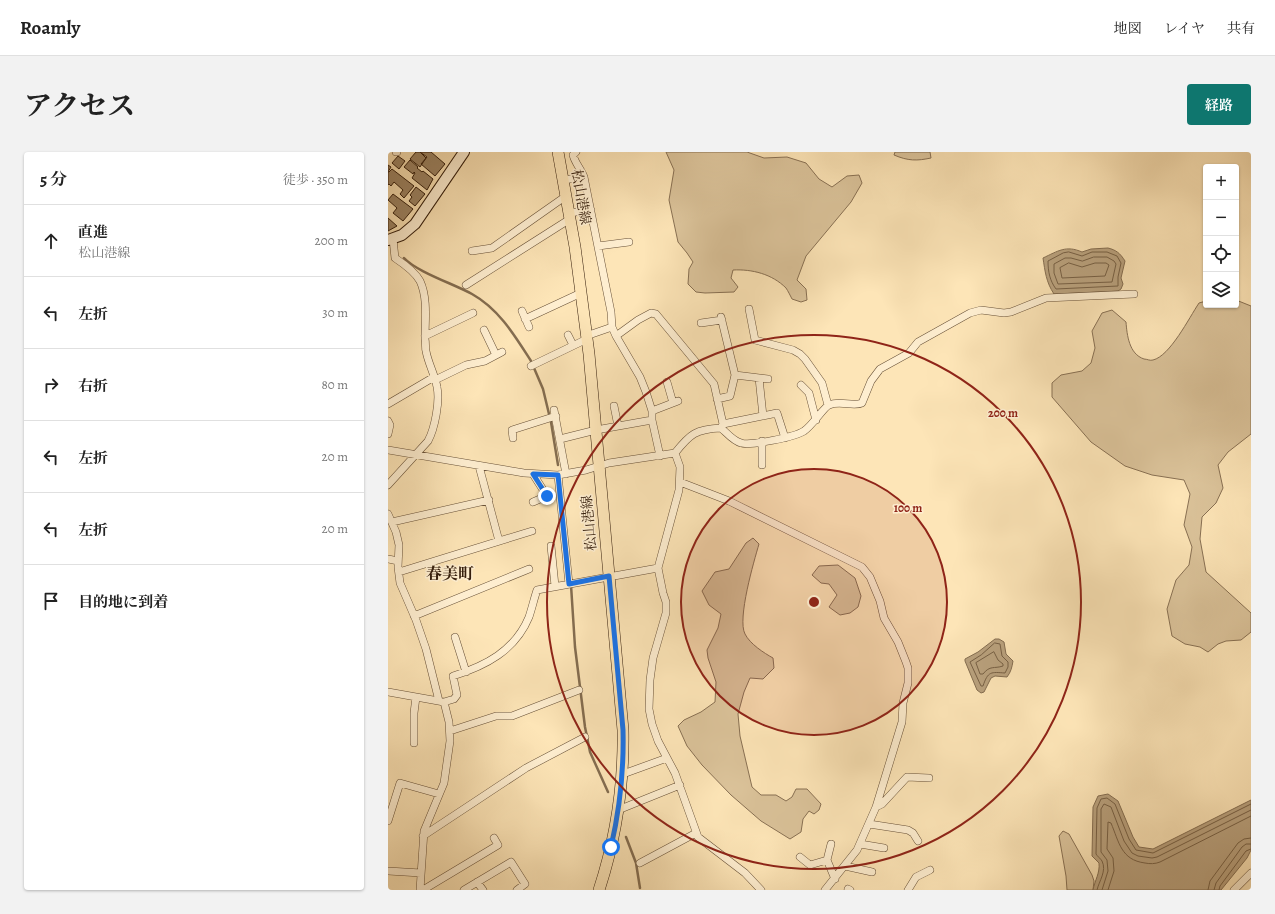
<!DOCTYPE html>
<html lang="ja">
<meta charset="utf-8">
<style>
:root{--surface:#fff;--page:#f2f2f2;--text:#222;--muted:#767676;--line:#e0e0e0;--accent:#0f766e}
body{margin:0;font-family:Alegreya,"Noto Serif JP",serif;background:var(--page);color:var(--text)}
.controls{position:absolute;right:12px;top:12px;display:grid;overflow:hidden;border-radius:4px;box-shadow:0 1px 3px #0004}
.controls button{width:36px;height:36px;display:grid;place-items:center;padding:0;border:0;border-bottom:1px solid var(--line);background:var(--surface);color:var(--text);font:20px sans-serif}
.stop{position:absolute;width:12px;height:12px;margin:-9px;border:3px solid #1a73e8;border-radius:50%;background:#fff}
.stop.end{background:#1a73e8;border-color:#fff;box-shadow:0 1px 4px #0008}
.list{margin:0;padding:0;list-style:none}
h2{display:flex;justify-content:space-between;align-items:center;height:52px;margin:0;padding:0 16px;font-size:17px}
h2 small{font-size:13px;font-weight:400;color:var(--muted)}
.list li{display:grid;grid-template-columns:26px 1fr auto;gap:12px;align-items:center;box-sizing:border-box;height:72px;padding:0 16px;border-top:1px solid var(--line)}
.list b{display:block;font-size:15px;white-space:nowrap}
.list p{margin:0;font-size:13px;white-space:nowrap;color:var(--muted)}
.list em{font-size:13px;font-style:normal;color:var(--muted)}
.icon{flex:none;width:22px;height:22px;fill:none;stroke:currentColor;stroke-width:2;stroke-linecap:round;stroke-linejoin:round}
.map{position:relative;flex:none;width:863px;height:738px;overflow:hidden;border-radius:4px}
header{display:flex;align-items:center;gap:24px;box-sizing:border-box;height:56px;padding:0 20px;background:var(--surface);border-bottom:1px solid var(--line)}
header strong{font-size:19px}
nav{display:flex;gap:22px;margin-inline-start:auto;font-size:14px}
.intro{display:flex;align-items:center;justify-content:space-between;box-sizing:border-box;height:96px;padding:0 24px}
h1{margin:0;font-size:28px}
.button{padding:10px 18px;border-radius:4px;background:var(--accent);color:#fff;font-size:14px;font-weight:700}
main{display:flex;gap:24px;padding:0 24px}
aside{flex:1;background:var(--surface);border-radius:4px;box-shadow:0 1px 3px #0004}
.map>svg:first-child{display:block}
</style>
<header>
<strong>Roamly</strong>
<nav><a>地図</a><a>レイヤ</a><a>共有</a></nav>
</header>
<div class="intro"><h1>アクセス</h1><a class="button">経路</a></div>
<main>
<aside>
<h2>5 分<small>徒歩 · 350 m</small></h2>
<ul class="list">
<li><svg class="icon" aria-label="ahead" viewBox="0 0 24 24"><path d="M12 20V5M6 11l6-6 6 6"/></svg><div><b>直進</b><p>松山港線</p></div><em>200 m</em></li>
<li><svg class="icon" aria-label="left" viewBox="0 0 24 24"><path d="M17 20v-9H6M10 6l-5 5 5 5"/></svg><div><b>左折</b></div><em>30 m</em></li>
<li><svg class="icon" aria-label="right" viewBox="0 0 24 24"><path d="M7 20v-9h11M14 6l5 5-5 5"/></svg><div><b>右折</b></div><em>80 m</em></li>
<li><svg class="icon" aria-label="left" viewBox="0 0 24 24"><path d="M17 20v-9H6M10 6l-5 5 5 5"/></svg><div><b>左折</b></div><em>20 m</em></li>
<li><svg class="icon" aria-label="left" viewBox="0 0 24 24"><path d="M17 20v-9H6M10 6l-5 5 5 5"/></svg><div><b>左折</b></div><em>20 m</em></li>
<li><svg class="icon" aria-label="arrive" viewBox="0 0 24 24"><path d="M6 21V4h12l-3 4 3 4H6"/></svg><div><b>目的地に到着</b></div></li>
</ul>
</aside>
<div class="map">
<svg width="863" height="738" viewBox="0 0 863 738">
<rect width="100%" height="100%" fill="#fde5b7"/>
<filter id="stains"><feTurbulence type="fractalNoise" baseFrequency=".005" numOctaves="4"/><feColorMatrix values="0 0 0 0 .2 0 0 0 0 .09 0 0 0 0 .02 0 0 0 .5 -.17"/></filter>
<radialGradient id="worn" r=".72"><stop offset=".6" stop-color="#630" stop-opacity="0"/><stop offset="1" stop-color="#630" stop-opacity=".3"/></radialGradient>
<path fill="#dbc39a" stroke="#887053" d="M 278,0 L 359,0 L 376,6 L 399,5 L 418,11 L 431,27 L 444,35 L 459,24 L 471,23 L 474,31 L 463,50 L 418,104 L 409,128 L 418,137 L 419,148 L 413,150 L 404,147 C 402,143 400,139 398,136 C 384,122 364,117 345,118 L 343,126 L 350,135 L 346,140 L 317,141 L 308,140 L 300,132 L 301,117 L 305,110 L 299,101 L 290,90 L 281,48 L 286,18 Z
M 507,0 L 542,0 L 543,6 C 529,9 520,9 506,3 Z
M 848,148 L 863,154 L 863,282 L 840,300 L 830,313 L 835,336 L 828,351 L 814,365 L 812,387 L 818,420 L 863,461 L 863,480 L 853,488 L 838,489 L 830,492 L 820,500 L 812,495 L 797,492 L 784,484 L 779,457 L 788,428 L 801,413 L 804,395 L 796,373 L 802,342 L 796,328 L 764,323 L 737,314 L 703,290 L 664,245 L 664,231 L 673,223 L 694,219 L 703,211 L 707,196 L 704,179 L 714,161 L 724,158 L 738,170 C 739,183 741,202 756,207 C 759,207 762,209 765,208 C 782,204 801,166 811,151 L 818,149 L 818,153 L 848,153 Z
M 365,386 L 371,392 C 366,409 349,467 357,482 C 362,492 376,501 385,506 L 386,516 L 375,527 L 362,526 L 356,540 L 350,562 L 352,584 L 364,635 L 373,643 L 388,643 L 398,649 L 404,645 L 408,637 L 419,637 L 433,652 L 431,658 L 426,662 L 421,659 L 415,667 L 413,680 L 402,687 L 373,669 L 343,643 L 314,613 L 299,594 L 290,574 L 296,568 L 313,560 L 327,550 L 328,530 L 320,506 L 319,498 L 330,476 L 333,462 L 321,453 L 314,439 L 327,420 L 341,417 L 358,391 Z
M 450,413 L 467,426 L 473,444 L 470,455 L 462,461 L 452,463 L 441,455 L 449,443 L 441,432 L 433,431 L 424,423 L 431,414 Z
M 675,679 L 681,682 L 704,723 L 706,729 L 705,738 L 679,738 L 678,724 L 671,684 Z"/>
<path fill="#b9a17d" stroke="#846d50" d="M 720,96 C 728,98 732,101 737,109 L 733,126 L 735,132 L 733,137 L 730,139 L 666,142 C 658,130 657,119 655,106 C 670,99 678,93 694,100 L 703,97 Z
M 607,487 L 611,487 L 616,490 L 618,502 L 625,509 C 624,515 623,520 619,525 L 607,524 L 603,526 L 596,540 L 593,541 L 589,538 L 577,509 L 577,507 L 590,500 Z
M 720,642 L 730,649 L 745,685 L 751,695 L 765,697 L 863,648 L 863,698 L 859,706 L 833,738 L 705,738 C 707,728 712,721 711,711 L 704,704 L 705,655 L 710,644 Z"/>
<g fill="none" stroke-linecap="round" stroke-linejoin="round">
<path stroke="#776044" stroke-width="1" d="M 681,100 L 694,104 L 704,100 L 719,100 L 729,104 L 733,111 L 730,125 L 730,134 L 668,137 C 662,129 660,120 660,109 L 675,101 Z
M 706,105 L 719,105 L 726,109 L 728,112 L 724,130 L 670,132 L 666,121 L 666,112 L 677,106 L 683,106 L 694,109 Z
M 681,111 L 694,115 L 707,111 L 718,111 L 721,113 L 717,124 L 674,126 L 672,116 Z
M 607,491 L 612,492 L 614,504 L 620,510 L 620,515 L 617,521 C 603,520 600,519 595,534 L 593,534 L 582,510 L 593,503 Z
M 606,500 L 610,508 L 615,512 L 615,514 C 606,517 602,513 595,522 L 592,522 L 588,511 Z
M 709,738 C 711,729 719,719 714,709 C 713,707 709,704 708,702 L 709,656 L 713,647 L 719,646 L 727,652 L 741,687 L 748,698 L 765,701 L 863,652
M 714,738 L 720,719 L 719,708 L 713,700 L 713,657 L 716,652 L 723,655 L 736,689 L 744,701 L 750,704 L 764,706 L 769,705 L 863,658
M 720,738 L 726,719 L 725,706 L 719,697 L 720,670 L 723,671 C 731,690 733,708 757,711 C 762,712 767,712 772,710 L 863,664
M 820,738 L 822,729 L 850,691 L 856,687 L 863,686
M 826,738 L 828,731 L 854,695 L 858,692 L 863,692
M 831,738 L 832,734 L 858,699 L 863,697"/>
<path stroke="#846d50" stroke-width="2.5" d="M 16,106 C 29,120 66,132 84,142 C 111,157 127,184 143,209
M 146,216 L 155,237 L 161,262
M 163,270 L 170,313
M 183,433 L 187,495 L 197,575 L 202,600 L 220,640
M 238,685 L 248,711 L 252,736"/>
</g>
<path fill="#9d8565" stroke="#351e0c" d="M 28,0 L 32,0 L 38,6 L 32,15 L 22,7 Z
M 32,0 L 43,0 L 57,12 L 47,24 L 33,12 L 39,5 Z
M 10,4 L 17,9 L 11,17 L 4,11 Z
M 22,8 L 30,15 L 29,16 L 34,20 L 35,19 L 45,27 L 39,38 L 24,26 L 27,21 L 26,20 L 25,22 L 16,15 Z
M 0,13 L 3,15 L 0,20 L 1,20 L 4,17 L 26,34 L 16,46 L 12,42 L 15,38 L 6,30 L 3,34 L 1,32 L 0,33 Z
M 28,35 L 37,42 L 27,54 L 21,49 L 24,45 L 22,43 Z
M 5,42 L 25,57 L 15,69 L 5,61 L 9,56 L 0,48 Z
M 0,66 L 9,74 L 0,79 Z"/>
<g fill="none" stroke-linecap="round" stroke-linejoin="round">
<g stroke="#675037" stroke-width="8">
<path id="minor" d="M 8,0 L 9,0
M 188,0 L 185,3 C 187,11 193,17 196,25 L 223,160 L 224,175 L 228,184 L 252,225 L 258,240 L 264,259 L 264,268 L 272,304
M 175,28 L 196,25
M 181,61 L 203,58
M 210,94 L 241,90
M 84,99 L 104,96 L 178,44
M 78,133 L 182,67
M 361,157 L 367,188 L 405,198 L 412,202 L 417,207 L 434,231 L 440,253
M 134,159 L 141,175
M 137,167 L 193,141
M 313,171 L 334,168
M 96,178 L 108,203
M 180,183 L 185,193
M 37,184 L 85,161
M 198,184 L 224,175
M 228,184 L 250,168 L 263,161 L 268,162 L 326,232 L 335,272 L 333,276
M 143,214 L 199,187
M 347,223 L 380,227
M 371,226 L 375,264
M 47,228 L 78,213 L 97,209 L 114,200
M 279,230 L 285,251
M 413,233 L 421,241 L 428,268
M 329,247 L 342,244 L 347,223 L 333,165
M 0,252 L 46,225
M 226,254 L 230,274
M 166,258 L 178,322
M 264,259 L 290,249
M 0,269 L 2,273 L 0,282
M 335,272 L 389,261 L 397,286
M 125,286 L 124,278 L 168,264
M 172,287 L 208,278 L 264,268
M 0,298 L 136,321 L 170,323 L 198,318 L 221,311 L 287,301 C 302,282 308,277 333,276 C 339,281 345,289 353,291 C 362,294 407,285 416,279 C 424,274 436,255 441,253 C 452,248 465,255 474,251 L 483,229 L 492,217 L 521,201 L 530,190 L 582,161 L 593,158 L 616,161 L 623,160 L 658,146 L 746,142
M 287,301 L 292,315 L 291,338 L 270,416 L 275,441 L 278,450 L 278,461 L 265,506 L 262,528 L 261,557 L 264,572 L 270,589 L 287,621 L 310,685 L 357,721 L 373,738
M 374,313 L 374,289
M 91,314 L 111,389
M 170,323 L 181,432
M 292,330 L 341,349 L 474,415 L 482,425 L 492,449 L 496,466 L 510,490 L 518,510 L 520,516 L 520,531 L 515,551 L 514,570 L 488,655 L 469,698 L 437,738
M 0,333 L 40,289 C 47,276 52,249 49,235 C 47,223 40,211 38,199 C 37,196 38,191 37,187 C 37,169 40,146 32,129 C 27,120 16,112 7,106 L 5,87
M 145,350 L 159,344 L 145,322
M 0,362 L 8,380 L 11,393 L 10,415 L 12,431 L 28,468 L 38,497 L 51,549
M 4,370 L 101,348
M 163,394 L 167,434
M 0,407 L 10,409
M 11,420 L 144,379
M 26,464 L 141,417
M 67,485 L 78,520
M 0,540 L 56,550 L 66,547 L 69,543 L 65,524 C 97,514 127,499 141,465 C 144,456 146,447 149,438 L 270,416
M 62,579 L 108,564 L 124,564 L 191,538
M 26,591 L 26,561 L 28,545
M 235,622 L 279,606
M 488,655 L 494,652 L 519,625 L 541,626
M 230,658 L 292,633
M 0,669 L 12,631 L 51,642
M 481,672 L 520,678 L 525,681 L 530,689
M 35,684 L 138,616 L 197,585
M 472,692 L 496,696
M 412,705 L 422,713 L 439,708 L 447,727
M 439,708 L 443,692
M 252,711 L 308,681
M 457,714 L 484,720
M 0,719 L 33,721
M 89,730 L 95,738
M 460,737 L 462,738
M 32,738 L 36,679 L 56,631 L 62,589 L 61,570 L 56,550
M 35,738 L 110,693 L 106,686
M 76,738 L 123,710 L 137,732 L 129,738
M 520,738 L 528,725 L 542,718
M 846,738 L 863,721"/>
</g>
<g stroke="#351e0c" stroke-width="12">
<path id="secondary" d="M 0,88 L 14,83 L 27,72 L 76,0"/>
</g>
<g stroke="#351e0c" stroke-width="12">
<path id="primary" d="M 170,0 L 187,95 L 201,202 L 235,578 C 236,633 228,686 211,738"/>
</g>
<use href="#minor" stroke="#feeed0" stroke-width="7"/>
<use href="#secondary" stroke="#feeed0" stroke-width="10"/>
<use href="#primary" stroke="#fde5b7" stroke-width="11"/>
</g>
<g fill="none" stroke-linecap="round" stroke-linejoin="round">
<path stroke="#1a73e8" stroke-width="5" d="M 159,344 L 145,322 L 170,323 L 181,432 L 221,424 L 235,578 C 236,618 232,656 223,695"/>
</g>
<circle cx="426" cy="450" r="133" fill="#8f2418" fill-opacity=".12"/>
<g fill="none" stroke="#8f2418" stroke-width="2">
<circle cx="426" cy="450" r="133"/>
<circle cx="426" cy="450" r="267"/>
</g>
<g text-anchor="middle" dominant-baseline="central" stroke-width="3" stroke-linejoin="round" paint-order="stroke">
<g font-size="14" fill="#351e0c" stroke="#feeed0">
<text transform="translate(193 45) rotate(80)">松山港線</text>
<text transform="translate(201 371) rotate(-95)">松山港線</text>
</g>
<g font-size="16" font-weight="bold" fill="#351e0c" stroke="#feeed0">
<text x="62" y="422">春美町</text>
</g>
</g>
<circle cx="426" cy="450" r="6" fill="#8f2418" stroke="#feeed0" stroke-width="2"/>
<g font-size="12" text-anchor="middle" font-weight="bold" fill="#8f2418" stroke="#feeed0" stroke-width="3" stroke-linejoin="round" paint-order="stroke">
<text x="615" y="265">200 m</text>
<text x="520" y="360">100 m</text>
</g>
<rect width="100%" height="100%" filter="url(#stains)"/>
<rect width="100%" height="100%" fill="url(#worn)"/>
</svg>
<div class="controls">
<button>+</button>
<button>−</button>
<button><svg class="icon" aria-label="locate" viewBox="0 0 24 24"><circle cx="12" cy="12" r="6"/><path d="M12 2v4M12 18v4M2 12h4M18 12h4"/></svg></button>
<button><svg class="icon" aria-label="layers" viewBox="0 0 24 24"><path d="M12 4l9 5-9 5-9-5zM3 14l9 5 9-5"/></svg></button>
</div>
<div class="stop" style="left:223px;top:695px"></div>
<div class="stop end" style="left:159px;top:344px"></div>
</div>
</main>
